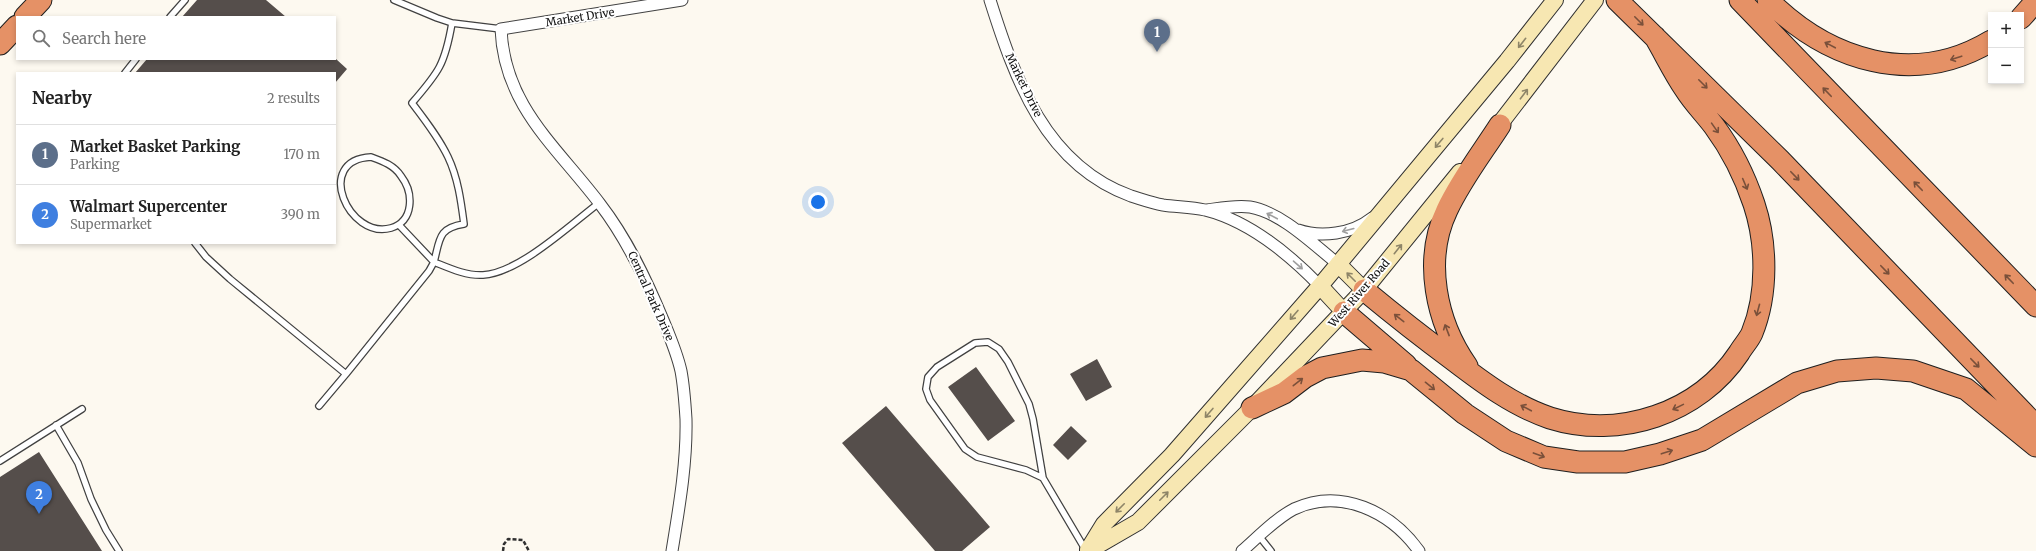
<!DOCTYPE html>
<meta charset="utf-8">
<style>
:root{--surface:#fff;--page:#f6f6f6;--text:#222;--muted:#767676;--line:#e0e0e0;--accent:#d93025}
body{margin:0;font-family:Merriweather,serif;background:var(--page);color:var(--text)}
.controls{position:absolute;right:12px;top:12px;display:grid;overflow:hidden;border-radius:0px;box-shadow:0 2px 6px #0003}
.controls button{width:36px;height:36px;display:grid;place-items:center;padding:0;border:0;border-bottom:1px solid var(--line);background:var(--surface);color:var(--text);font:20px sans-serif}
.you{position:absolute;left:818px;top:202px;width:14px;height:14px;margin:-10px;border:3px solid #fff;border-radius:50%;background:#1a73e8;box-shadow:0 0 0 6px #1a73e833}
.badge{display:grid;place-items:center;width:26px;height:26px;border-radius:50%;background:var(--accent);color:#fff;font-size:13px;font-weight:700}
.pin{position:absolute;translate:-50% -33px;filter:drop-shadow(0 1px 2px #0008)}
.pin::after{content:'';position:absolute;top:21px;width:14px;height:12px;background:inherit;clip-path:polygon(0 0,100% 0,50% 100%)}
.list{margin:0;padding:0;list-style:none}
h2{display:flex;justify-content:space-between;align-items:center;height:52px;margin:0;padding:0 16px;font-size:17px}
h2 small{font-size:13px;font-weight:400;color:var(--muted)}
.list li{display:grid;grid-template-columns:26px 1fr auto;gap:12px;align-items:center;box-sizing:border-box;height:60px;padding:0 16px;border-top:1px solid var(--line)}
.list b{display:block;font-size:15px;white-space:nowrap}
.list p{margin:0;font-size:13px;white-space:nowrap;color:var(--muted)}
.list em{font-size:13px;font-style:normal;color:var(--muted)}
.icon{flex:none;width:22px;height:22px;fill:none;stroke:currentColor;stroke-width:2;stroke-linecap:round;stroke-linejoin:round}
.map{position:relative;flex:none;width:2036px;height:551px;overflow:hidden}
.search{position:absolute;background:var(--surface);box-shadow:0 2px 6px #0003;left:16px;top:16px;width:320px;height:44px;display:flex;align-items:center;gap:10px;box-sizing:border-box;padding:0 14px;border-radius:0px;color:var(--muted);font-size:15px}
.panel{position:absolute;background:var(--surface);box-shadow:0 2px 6px #0003;left:16px;top:72px;width:320px;height:172px;border-radius:0px}
.map>svg:first-child{display:block}
</style>
<div class="map">
<svg width="2036" height="551" viewBox="0 0 2036 551">
<rect width="100%" height="100%" fill="#fdf9f0"/>
<path fill="#554e4b" d="M 197,0 L 266,0 L 286,17 L 182,17 Z
M 147,59 L 336,59 L 347,69 L 335,83 L 335,73 L 135,73 Z
M 1097,359 L 1112,387 L 1086,401 L 1070,374 Z
M 976,367 L 1015,421 L 988,441 L 948,387 Z
M 886,406 L 990,527 L 962,551 L 935,551 L 842,443 Z
M 1071,426 L 1087,441 L 1068,460 L 1053,445 Z
M 39,452 L 102,551 L 0,551 L 0,477 Z"/>
<g fill="none" stroke-linecap="round" stroke-linejoin="round">
<g stroke="#414141" stroke-width="8">
<path id="service" d="M 394,0 L 437,18 L 452,23 L 501,29
M 170,17 L 185,0
M 125,73 L 136,59
M 371,157 C 382,161 394,165 401,176 C 414,193 414,221 391,228 C 349,240 313,160 371,157 Z
M 399,225 L 434,262
M 195,243 L 206,257 L 230,279 L 346,374 L 429,271 L 434,262 C 449,268 466,276 483,275 C 519,273 570,225 599,203
M 434,262 C 440,239 438,228 464,224 C 461,201 458,178 448,157 C 439,138 425,120 412,103 C 439,72 445,64 452,23
M 319,406 L 346,374
M 56,425 L 78,463 L 91,499 L 106,530 L 119,551
M 0,461 L 82,409
M 1043,478 L 1026,470 L 977,457 L 965,449 L 930,400 L 926,389 L 928,377 L 937,367 L 975,343 L 988,342 L 999,349 L 1008,362 L 1029,404 L 1033,419 L 1043,478 L 1085,549
M 1259,536 L 1271,551"/>
</g>
<g stroke="#414141" stroke-width="13">
<path id="minor" d="M 990,0 C 1015,79 1045,165 1131,196 C 1141,199 1152,203 1163,205 C 1176,207 1191,207 1205,210 C 1249,221 1289,254 1320,286
M 1207,210 C 1221,208 1236,205 1250,207 C 1281,212 1314,245 1338,264
M 1298,230 C 1321,238 1352,234 1372,218
M 672,551 C 679,508 687,463 686,419 C 685,403 684,387 681,371 C 677,353 670,337 663,320 C 646,279 627,239 600,204 C 557,147 504,106 501,29 L 682,0
M 1242,551 C 1258,537 1275,519 1294,509 C 1341,487 1391,512 1419,551"/>
</g>
<g stroke="#303030" stroke-width="18">
<path id="secondary" d="M 1492,134 L 1595,0
M 1338,264 L 1364,290
M 1320,286 L 1344,312
M 1088,550 L 1104,524 L 1172,455 L 1320,286 L 1507,61 L 1555,0
M 1088,551 L 1138,522 L 1252,408 L 1364,290 L 1460,172"/>
</g>
<g stroke="#1f1f1f" stroke-width="23">
<path id="motorway" d="M 1617,0 L 1780,160 L 2036,426
M 1740,0 L 2036,306
M 1768,0 C 1828,60 1913,88 1991,41
M 25,17 L 41,0
M 2021,18 L 2036,1
M 0,44 L 17,26
M 1364,290 C 1393,314 1422,337 1452,359 C 1482,382 1514,406 1550,418 C 1620,440 1699,413 1739,353 C 1743,346 1749,340 1752,333 C 1768,294 1767,243 1754,204 C 1745,177 1731,149 1714,126 C 1705,114 1693,102 1685,89 C 1674,73 1665,54 1655,37
M 1344,312 L 1406,365
M 1467,366 C 1436,322 1423,260 1447,210 C 1461,180 1482,153 1500,125
M 1252,408 L 1284,393 L 1305,377 L 1322,368 L 1362,360 L 1384,362 L 1411,370 L 1465,414 L 1506,441 L 1544,457 L 1578,462 L 1625,462 L 1660,454 L 1702,440 L 1797,383 L 1837,371 L 1876,368 L 1913,371 L 1966,389 L 2036,446"/>
</g>
<path stroke="#303030" stroke-width="2.5" stroke-dasharray="4 2" stroke-linecap="butt" d="M 503,551 L 504,544 L 508,539 L 523,540 L 529,551"/>
<use href="#service" stroke="#fff" stroke-width="5.5"/>
<use href="#minor" stroke="#fff" stroke-width="11"/>
<use href="#secondary" stroke="#f7e7b2" stroke-width="16"/>
<use href="#motorway" stroke="#e59166" stroke-width="21"/>
</g>
<defs><path id="oneway-shaft" d="M-6 0H5M1.5-3L5.5 0L1.5 3" fill="none" stroke-width="1.6" stroke-linecap="round" stroke-linejoin="round"/></defs>
<g stroke="#7a503a">
<use href="#oneway-shaft" transform="translate(1639 21) rotate(45)"/>
<use href="#oneway-shaft" transform="translate(1830 45) rotate(-152)"/>
<use href="#oneway-shaft" transform="translate(1956 58) rotate(162)"/>
<use href="#oneway-shaft" transform="translate(1703 84) rotate(45)"/>
<use href="#oneway-shaft" transform="translate(1827 92) rotate(-134)"/>
<use href="#oneway-shaft" transform="translate(1715 128) rotate(55)"/>
<use href="#oneway-shaft" transform="translate(1795 176) rotate(46)"/>
<use href="#oneway-shaft" transform="translate(1745 184) rotate(67)"/>
<use href="#oneway-shaft" transform="translate(1918 186) rotate(-134)"/>
<use href="#oneway-shaft" transform="translate(1885 270) rotate(46)"/>
<use href="#oneway-shaft" transform="translate(2009 279) rotate(-134)"/>
<use href="#oneway-shaft" transform="translate(1758 310) rotate(105)"/>
<use href="#oneway-shaft" transform="translate(1399 318) rotate(-142)"/>
<use href="#oneway-shaft" transform="translate(1447 330) rotate(-111)"/>
<use href="#oneway-shaft" transform="translate(1975 363) rotate(46)"/>
<use href="#oneway-shaft" transform="translate(1298 382) rotate(-38)"/>
<use href="#oneway-shaft" transform="translate(1430 386) rotate(39)"/>
<use href="#oneway-shaft" transform="translate(1678 407) rotate(154)"/>
<use href="#oneway-shaft" transform="translate(1526 408) rotate(-152)"/>
<use href="#oneway-shaft" transform="translate(1667 452) rotate(-18)"/>
<use href="#oneway-shaft" transform="translate(1539 455) rotate(20)"/>
</g>
<g stroke="#8e8568">
<use href="#oneway-shaft" transform="translate(1522 43) rotate(128)"/>
<use href="#oneway-shaft" transform="translate(1524 94) rotate(-53)"/>
<use href="#oneway-shaft" transform="translate(1439 143) rotate(130)"/>
<use href="#oneway-shaft" transform="translate(1398 249) rotate(-51)"/>
<use href="#oneway-shaft" transform="translate(1351 277) rotate(-135)"/>
<use href="#oneway-shaft" transform="translate(1294 315) rotate(131)"/>
<use href="#oneway-shaft" transform="translate(1209 413) rotate(131)"/>
<use href="#oneway-shaft" transform="translate(1164 496) rotate(-45)"/>
<use href="#oneway-shaft" transform="translate(1120 508) rotate(135)"/>
</g>
<g stroke="#9f9f9f">
<use href="#oneway-shaft" transform="translate(1272 216) rotate(-152)"/>
<use href="#oneway-shaft" transform="translate(1348 230) rotate(165)"/>
<use href="#oneway-shaft" transform="translate(1298 265) rotate(41)"/>
</g>
<g text-anchor="middle" dominant-baseline="central" stroke-width="4" stroke-linejoin="round" paint-order="stroke">
<g font-size="11" fill="#0e0e0e" stroke="#fff">
<text transform="translate(580 17) rotate(-9)">Market Drive</text>
<text transform="translate(1024 85) rotate(64)">Market Drive</text>
<text transform="translate(1359 293) rotate(-49)">West River Road</text>
<text transform="translate(651 296) rotate(66)">Central Park Drive</text>
</g>
</g>
</svg>
<div class="controls">
<button>+</button>
<button>−</button>
</div>
<div class="you"></div>
<div class="pin badge" style="left:1157px;top:52px;background:#5c6f8a">1</div>
<div class="pin badge" style="left:39px;top:514px;background:#3f7fe0">2</div>
<div class="search"><svg class="icon" aria-label="search" viewBox="0 0 24 24"><circle cx="10" cy="10" r="6"/><path d="M15 15l6 6"/></svg>Search here</div>
<section class="panel">
<h2>Nearby<small>2 results</small></h2>
<ul class="list">
<li><span class="badge" style="background:#5c6f8a">1</span><div><b>Market Basket Parking</b><p>Parking</p></div><em>170 m</em></li>
<li><span class="badge" style="background:#3f7fe0">2</span><div><b>Walmart Supercenter</b><p>Supermarket</p></div><em>390 m</em></li>
</ul>
</section>
</div>
